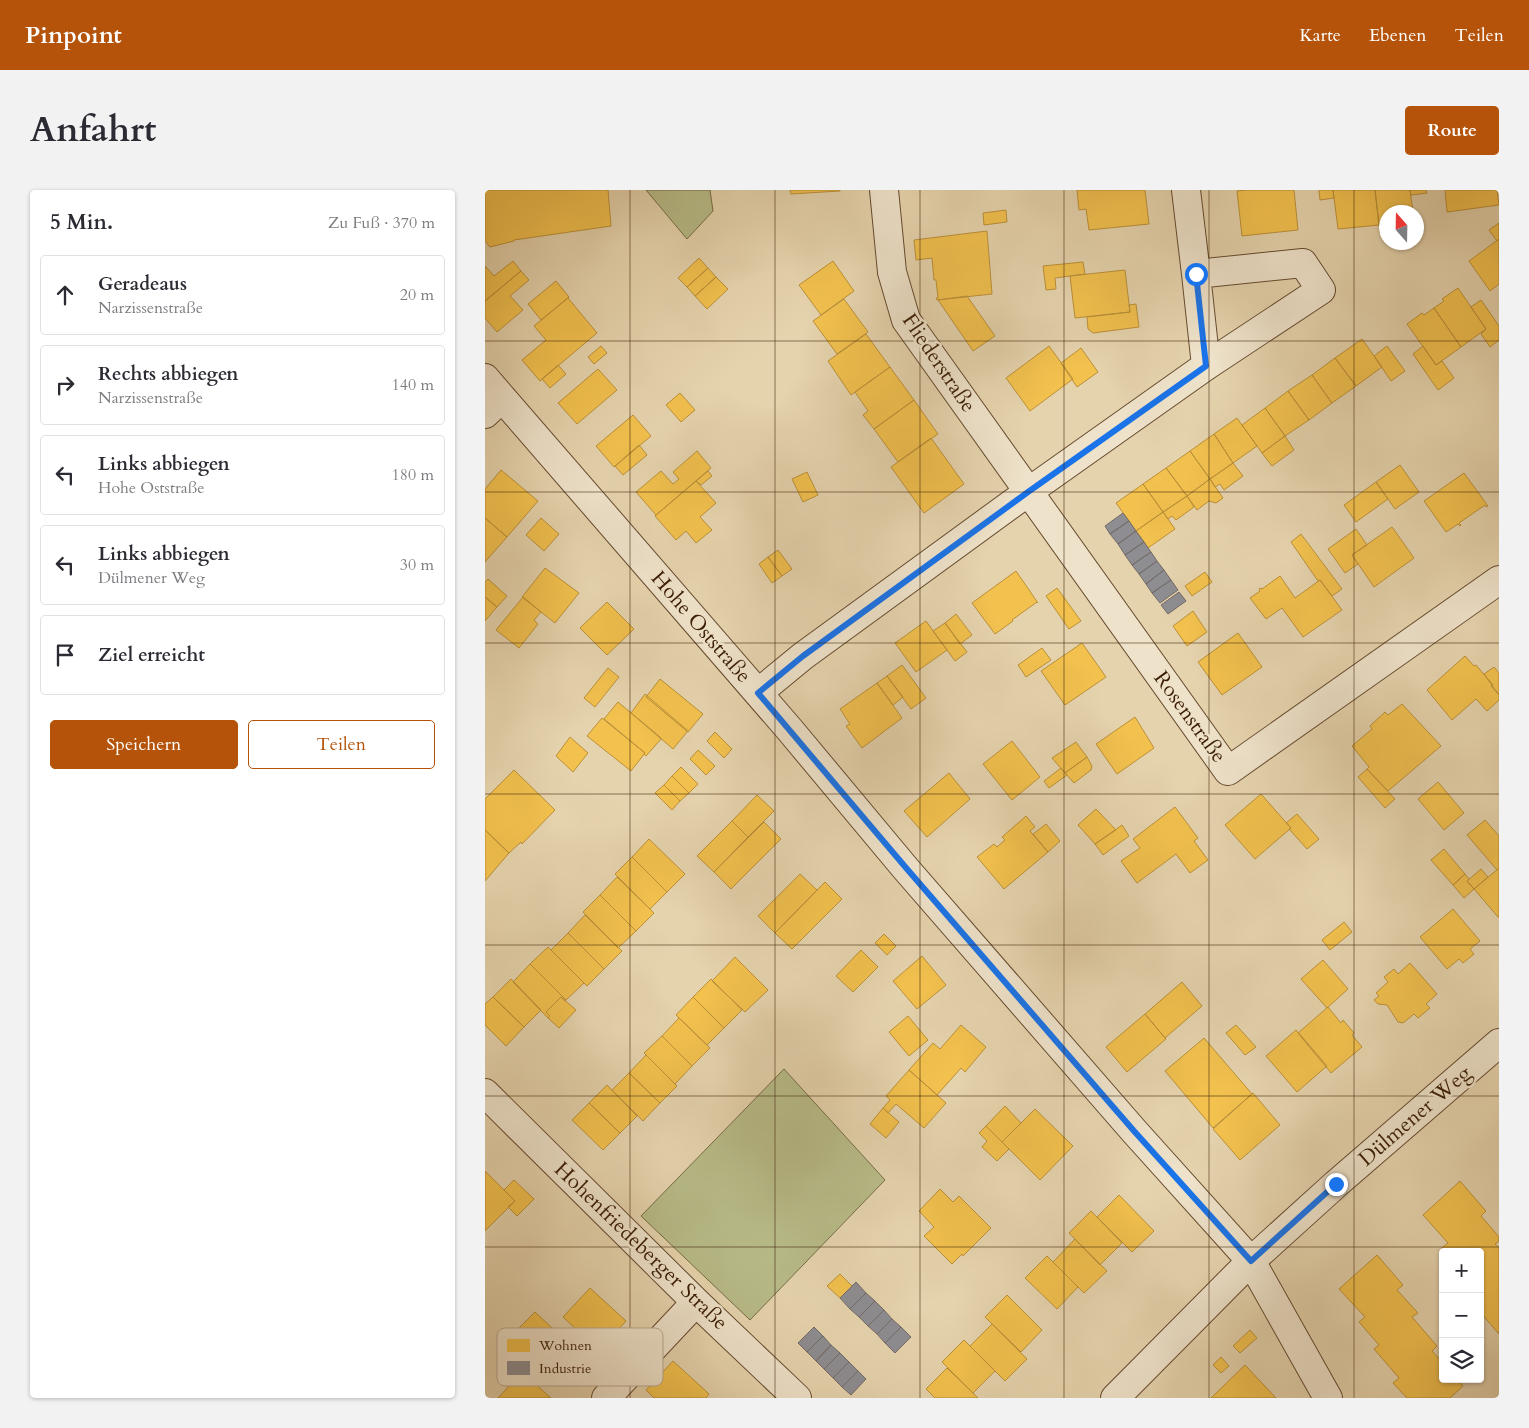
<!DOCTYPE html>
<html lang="de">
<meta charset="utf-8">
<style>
:root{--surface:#fff;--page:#f2f2f3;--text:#2b2b33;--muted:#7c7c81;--line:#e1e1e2;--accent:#b45309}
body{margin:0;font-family:Cardo,serif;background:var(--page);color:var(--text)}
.controls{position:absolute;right:15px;bottom:15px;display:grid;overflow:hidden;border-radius:5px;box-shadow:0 1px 4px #0004}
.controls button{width:45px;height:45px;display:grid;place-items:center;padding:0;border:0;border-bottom:1px solid var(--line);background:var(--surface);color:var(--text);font:25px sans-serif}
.compass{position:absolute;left:894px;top:15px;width:45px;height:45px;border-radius:50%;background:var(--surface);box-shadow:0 1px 4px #0004;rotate:340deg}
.stop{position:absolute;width:15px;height:15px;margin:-11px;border:4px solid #1a73e8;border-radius:50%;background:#fff}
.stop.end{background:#1a73e8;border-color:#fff;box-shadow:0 1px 5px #0008}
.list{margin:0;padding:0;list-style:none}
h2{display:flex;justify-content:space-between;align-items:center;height:65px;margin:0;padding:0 20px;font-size:21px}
h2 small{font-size:16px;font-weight:400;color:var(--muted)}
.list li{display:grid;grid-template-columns:32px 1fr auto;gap:15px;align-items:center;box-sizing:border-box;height:80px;margin:0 10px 10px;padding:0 10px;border:1px solid var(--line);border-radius:5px}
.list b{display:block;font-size:19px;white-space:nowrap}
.list p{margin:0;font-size:16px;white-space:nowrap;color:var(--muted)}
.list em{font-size:16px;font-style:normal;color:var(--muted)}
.actions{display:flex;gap:10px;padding:15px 20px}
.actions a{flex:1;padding:11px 0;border:1px solid var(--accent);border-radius:5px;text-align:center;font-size:18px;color:var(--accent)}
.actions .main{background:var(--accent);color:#fff}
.icon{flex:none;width:28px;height:28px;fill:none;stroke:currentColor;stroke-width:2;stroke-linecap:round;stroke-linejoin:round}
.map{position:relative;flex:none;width:1014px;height:1208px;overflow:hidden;border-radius:5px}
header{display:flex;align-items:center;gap:30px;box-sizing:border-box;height:70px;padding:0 25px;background:var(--accent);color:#fff}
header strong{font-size:24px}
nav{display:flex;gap:28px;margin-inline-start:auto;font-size:18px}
.intro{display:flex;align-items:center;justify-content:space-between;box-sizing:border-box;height:120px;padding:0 30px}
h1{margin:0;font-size:35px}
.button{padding:12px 22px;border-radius:5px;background:var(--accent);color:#fff;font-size:18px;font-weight:700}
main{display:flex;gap:30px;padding:0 30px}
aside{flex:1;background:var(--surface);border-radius:5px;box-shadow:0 1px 4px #0004}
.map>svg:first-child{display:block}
</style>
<header>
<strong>Pinpoint</strong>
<nav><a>Karte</a><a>Ebenen</a><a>Teilen</a></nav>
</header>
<div class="intro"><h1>Anfahrt</h1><a class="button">Route</a></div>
<main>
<aside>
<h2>5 Min.<small>Zu Fuß · 370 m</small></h2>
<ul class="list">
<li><svg class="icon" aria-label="ahead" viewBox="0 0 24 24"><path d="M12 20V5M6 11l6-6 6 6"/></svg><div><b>Geradeaus</b><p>Narzissenstraße</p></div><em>20 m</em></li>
<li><svg class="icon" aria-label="right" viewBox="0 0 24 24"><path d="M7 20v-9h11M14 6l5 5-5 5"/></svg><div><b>Rechts abbiegen</b><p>Narzissenstraße</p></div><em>140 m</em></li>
<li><svg class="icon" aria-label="left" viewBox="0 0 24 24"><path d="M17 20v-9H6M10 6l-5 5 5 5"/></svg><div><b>Links abbiegen</b><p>Hohe Oststraße</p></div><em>180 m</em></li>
<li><svg class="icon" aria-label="left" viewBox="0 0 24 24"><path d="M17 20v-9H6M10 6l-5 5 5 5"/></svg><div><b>Links abbiegen</b><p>Dülmener Weg</p></div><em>30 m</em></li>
<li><svg class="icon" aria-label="arrive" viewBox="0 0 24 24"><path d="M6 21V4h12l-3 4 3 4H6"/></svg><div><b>Ziel erreicht</b></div></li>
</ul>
<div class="actions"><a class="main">Speichern</a><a>Teilen</a></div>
</aside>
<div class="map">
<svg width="1014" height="1208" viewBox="0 0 1014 1208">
<rect width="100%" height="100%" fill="#e5d3ad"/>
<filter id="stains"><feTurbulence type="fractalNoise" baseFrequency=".004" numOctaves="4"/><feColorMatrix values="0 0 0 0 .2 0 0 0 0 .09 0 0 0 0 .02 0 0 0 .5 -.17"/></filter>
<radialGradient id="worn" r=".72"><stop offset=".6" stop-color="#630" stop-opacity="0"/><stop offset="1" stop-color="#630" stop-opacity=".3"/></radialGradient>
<path fill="#b7bb88" stroke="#786c46" d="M 161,0 L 225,0 L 228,21 L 202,49 Z
M 299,879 L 400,990 L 265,1130 L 156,1026 Z"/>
<path fill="#f2c14e" stroke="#bb9038" d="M 0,0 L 123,0 L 126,36 L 29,50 L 29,51 L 5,57 L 0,51 Z
M 305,0 L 355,0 L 355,1 L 306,4 Z
M 592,0 L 660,0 L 664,34 L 604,40 L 601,19 L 594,20 Z
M 761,0 L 809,0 L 813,40 L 757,46 L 752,1 Z
M 834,0 L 848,0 L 849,8 L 835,10 Z
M 848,0 L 890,0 L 894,35 L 853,39 Z
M 890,0 L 925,0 L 928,22 L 902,22 L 902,33 L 896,34 L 897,43 L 895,43 Z
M 925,0 L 941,0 L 942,3 L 926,5 Z
M 960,0 L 1012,0 L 1014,15 L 962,22 Z
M 521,20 L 522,32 L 499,35 L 498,23 Z
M 1014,33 L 1014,49 L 1012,51 L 1004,40 Z
M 502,41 L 507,104 L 452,110 L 451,108 L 453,108 L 451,90 L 449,90 L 447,68 L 431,70 L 429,50 Z
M 1014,49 L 1014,94 L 1005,101 L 984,71 Z
M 214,68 L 223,78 L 202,97 L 193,88 Z
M 28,71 L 36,81 L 0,111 L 0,76 L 9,86 Z
M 348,71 L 369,101 L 336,125 L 314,95 Z
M 598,72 L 600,84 L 570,88 L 571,99 L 561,100 L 558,76 Z
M 223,78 L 231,87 L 210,106 L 202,97 Z
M 640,80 L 645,122 L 590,128 L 585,86 Z
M 36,81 L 44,90 L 25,106 L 38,120 L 12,142 L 0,128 L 0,111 Z
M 231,87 L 243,99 L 222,119 L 210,106 Z
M 71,91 L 84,107 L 56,130 L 43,114 Z
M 973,98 L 1001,139 L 976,157 L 949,118 L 959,111 L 957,109 Z
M 482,106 L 510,146 L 488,161 L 453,110 Z
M 83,108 L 112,143 L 55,191 L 37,170 L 61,150 L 49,136 Z
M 359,109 L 383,142 L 352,164 L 328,131 Z
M 996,110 L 1014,136 L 1014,150 L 1005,157 L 996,144 L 1001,139 L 986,117 Z
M 651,114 L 654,137 L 608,143 L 603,139 L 602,127 L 645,122 L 644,115 Z
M 949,118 L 976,157 L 951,175 L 922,134 L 937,123 L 939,125 Z
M 381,144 L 405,177 L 366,205 L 343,171 Z
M 877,149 L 897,177 L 871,196 L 850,168 Z
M 116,156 L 122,163 L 109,174 L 103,167 Z
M 564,156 L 588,189 L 545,221 L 521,188 Z
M 902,156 L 920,181 L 906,191 L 889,166 Z
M 938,156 L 951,175 L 957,171 L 969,188 L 953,200 L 928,164 Z
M 596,158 L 613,182 L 592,197 L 576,173 Z
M 850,168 L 871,196 L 847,213 L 827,185 Z
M 73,175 L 81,184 L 65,198 L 57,189 Z
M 405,177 L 429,210 L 389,239 L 378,225 L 383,221 L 370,202 Z
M 113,179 L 132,200 L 92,234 L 73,213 Z
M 827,185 L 847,213 L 824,230 L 803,201 Z
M 803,201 L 824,230 L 800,246 L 780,218 Z
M 195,203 L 210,220 L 196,232 L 181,215 Z
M 429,210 L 453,244 L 413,272 L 389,239 Z
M 780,218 L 800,246 L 777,263 L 757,235 Z
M 148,225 L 166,246 L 129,277 L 111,256 Z
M 752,228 L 772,256 L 748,273 L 729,244 Z
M 729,244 L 748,273 L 725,289 L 705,261 Z
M 800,246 L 809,260 L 787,276 L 777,263 Z
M 446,248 L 479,294 L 439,323 L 406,277 Z
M 154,255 L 162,265 L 138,285 L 130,276 Z
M 212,261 L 226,278 L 171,325 L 151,302 L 176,281 L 188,294 L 194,289 L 188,282 Z
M 705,261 L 725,289 L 702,306 L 681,278 Z
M 748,273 L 758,286 L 739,300 L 735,294 L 730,297 L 725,289 Z
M 915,275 L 934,302 L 910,319 L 891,292 Z
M 681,278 L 702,306 L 678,322 L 658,294 Z
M 16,280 L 53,311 L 22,347 L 0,328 L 0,299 Z
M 223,281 L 227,286 L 216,295 L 211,291 Z
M 322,282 L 333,305 L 318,312 L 307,289 Z
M 979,283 L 1003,316 L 1001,317 L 1000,315 L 974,333 L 976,335 L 975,336 L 973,334 L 961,342 L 939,311 Z
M 725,289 L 738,308 L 731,313 L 724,311 L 712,320 L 702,306 Z
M 211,291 L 231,313 L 215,327 L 227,340 L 211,353 L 201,341 L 191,350 L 170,326 Z
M 891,292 L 903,309 L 871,332 L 859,315 Z
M 658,294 L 678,322 L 651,341 L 631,313 Z
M 702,306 L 709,317 L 691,330 L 687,326 L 683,329 L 678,322 Z
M 678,322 L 690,339 L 663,358 L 651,341 Z
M 0,328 L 22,347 L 0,372 Z
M 56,328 L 74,344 L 59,361 L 41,345 Z
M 907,337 L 929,368 L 889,397 L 867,365 Z
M 871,339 L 882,355 L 867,365 L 873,374 L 860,383 L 843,359 Z
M 816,344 L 857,399 L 847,406 L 835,390 L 833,391 L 806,352 Z
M 293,360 L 307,379 L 297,386 L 283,367 Z
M 283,367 L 297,386 L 287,393 L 274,374 Z
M 60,378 L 94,403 L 70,433 L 37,407 Z
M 531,381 L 553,413 L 552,412 L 527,430 L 528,431 L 510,444 L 487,413 Z
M 720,382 L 727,392 L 707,406 L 700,396 Z
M 795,386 L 810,408 L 835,390 L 857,420 L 818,447 L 797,418 L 781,429 L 765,408 L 775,401 L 774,399 L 776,398 L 777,399 Z
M 3,389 L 22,406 L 12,417 L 0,407 L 0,392 Z
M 572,398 L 596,431 L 584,439 L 561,406 Z
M 0,407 L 12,417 L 0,431 Z
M 38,407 L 56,422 L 49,430 L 53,434 L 34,458 L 11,440 Z
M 122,412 L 149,439 L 122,465 L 95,438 Z
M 708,421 L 722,442 L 702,456 L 688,436 Z
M 471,424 L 487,445 L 475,454 L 460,433 Z
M 441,431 L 462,460 L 431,482 L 410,453 Z
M 460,433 L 482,462 L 470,471 L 448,441 Z
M 753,443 L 777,477 L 737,505 L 713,472 Z
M 597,453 L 621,487 L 580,515 L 556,481 Z
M 557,458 L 566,470 L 541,487 L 533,475 Z
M 980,466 L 989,476 L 991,475 L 1008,495 L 1006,496 L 1014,505 L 1014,510 L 1002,521 L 991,509 L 967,530 L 942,500 Z
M 417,475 L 441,508 L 426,519 L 402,486 Z
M 1009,477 L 1014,483 L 1014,505 L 999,484 Z
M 123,478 L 134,487 L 110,517 L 99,508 Z
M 402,486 L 418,507 L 408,515 L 392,493 Z
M 175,489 L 218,524 L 203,542 L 161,507 Z
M 392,493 L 417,528 L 377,558 L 361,536 L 365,534 L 355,519 Z
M 160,504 L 202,540 L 202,542 L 188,559 L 146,523 Z
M 133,512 L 175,547 L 176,549 L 161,566 L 159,564 L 160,563 L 119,529 Z
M 917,514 L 956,556 L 903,601 L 882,579 L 884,577 L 867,556 L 887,539 L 885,536 L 900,522 L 903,525 Z
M 650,527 L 669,558 L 632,584 L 611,554 Z
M 117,528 L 160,563 L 146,581 L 102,546 Z
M 230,542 L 247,559 L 239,568 L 222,551 Z
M 85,547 L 103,563 L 88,582 L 71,566 Z
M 527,551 L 555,587 L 527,610 L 498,574 Z
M 591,552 L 602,567 L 580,583 L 567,568 Z
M 213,560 L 230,576 L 221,585 L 205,569 Z
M 602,567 L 607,576 L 606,580 L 589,593 L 580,583 Z
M 196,577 L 213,594 L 204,603 L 187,586 Z
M 576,578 L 582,585 L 564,598 L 559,591 Z
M 882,579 L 910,609 L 900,618 L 873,587 Z
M 29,580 L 70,620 L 37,654 L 36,652 L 24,663 L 0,640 L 0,609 Z
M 464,583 L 485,609 L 442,647 L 419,621 Z
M 187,586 L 204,603 L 195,611 L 179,595 Z
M 953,592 L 979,623 L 959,640 L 933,609 Z
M 179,595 L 195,611 L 187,620 L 170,603 Z
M 776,604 L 806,638 L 770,669 L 740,635 Z
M 272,605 L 289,621 L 263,647 L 247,631 Z
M 690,617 L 713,648 L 709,651 L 723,670 L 705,683 L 691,664 L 652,693 L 636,671 L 655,658 L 648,649 Z
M 611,619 L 631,640 L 610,654 L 593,635 Z
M 812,624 L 834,649 L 822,659 L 804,639 L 806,638 L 801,633 Z
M 541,626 L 550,637 L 545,641 L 563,662 L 519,699 L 492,667 L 509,654 L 512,657 L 520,650 L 517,647 Z
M 1000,630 L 1014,646 L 1014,678 L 1012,680 L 982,645 Z
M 247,631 L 263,647 L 229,682 L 212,666 Z
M 279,632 L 296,649 L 246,699 L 229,682 Z
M 561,634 L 575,651 L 563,662 L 548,644 Z
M 637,635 L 644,646 L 618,665 L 610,654 Z
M 0,640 L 24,663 L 0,691 Z
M 164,649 L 200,684 L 182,702 L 147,667 Z
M 959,659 L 980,684 L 968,695 L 946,670 Z
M 147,667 L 182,702 L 165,719 L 130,684 Z
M 1014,678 L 1014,727 L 1013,727 L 989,699 Z
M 996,679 L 1003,687 L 989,699 L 982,691 Z
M 315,684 L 332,700 L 290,743 L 273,726 Z
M 980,684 L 984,689 L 982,691 L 989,699 L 979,708 L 968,695 Z
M 132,687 L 169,723 L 151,741 L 115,705 Z
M 340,692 L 357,709 L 307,759 L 290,743 Z
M 115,705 L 151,741 L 133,758 L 98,722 Z
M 968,719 L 995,751 L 985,759 L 989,764 L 978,773 L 974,769 L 962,779 L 935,747 Z
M 100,725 L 137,761 L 119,779 L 83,743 Z
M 859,732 L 867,742 L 845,760 L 837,750 Z
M 83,743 L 119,779 L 102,796 L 66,760 Z
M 399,744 L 411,756 L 402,765 L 390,753 Z
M 63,757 L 99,793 L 81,810 L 45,774 Z
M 376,760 L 393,777 L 368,802 L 351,786 Z
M 437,766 L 461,795 L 432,819 L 408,791 Z
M 250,767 L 283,800 L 260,822 L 227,791 Z
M 838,770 L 863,799 L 842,818 L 816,789 Z
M 925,773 L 952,804 L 941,814 L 945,818 L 933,828 L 929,824 L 918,833 L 913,832 L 902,815 L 893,814 L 889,810 L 894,806 L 891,803 L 903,792 L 899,787 L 909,779 L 913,784 Z
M 45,774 L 81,810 L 80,811 L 76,807 L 61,822 L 65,826 L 63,828 L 28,792 Z
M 26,789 L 56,820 L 39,837 L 8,807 Z
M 226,789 L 257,820 L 239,838 L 208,807 Z
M 697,792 L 717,816 L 680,848 L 660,824 Z
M 8,807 L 39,837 L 21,856 L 0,835 L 0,814 Z
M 76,807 L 91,820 L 74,838 L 63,828 L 65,826 L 61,822 Z
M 208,807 L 239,838 L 222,855 L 191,825 Z
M 843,817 L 856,833 L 858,830 L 869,843 L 867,845 L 877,857 L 846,883 L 813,843 Z
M 660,824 L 681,849 L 642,882 L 621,857 Z
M 423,826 L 443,850 L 424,866 L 404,842 Z
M 194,828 L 225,858 L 207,876 L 177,846 Z
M 476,835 L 501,857 L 480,882 L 476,878 L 452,905 L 424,880 L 448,853 L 455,859 Z
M 751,835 L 771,857 L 760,865 L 741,843 Z
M 811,840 L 842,876 L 812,902 L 781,866 Z
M 177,846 L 207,876 L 190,894 L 159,863 Z
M 719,848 L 767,904 L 728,938 L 680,881 Z
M 161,865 L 192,896 L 175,913 L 144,883 Z
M 424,880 L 461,913 L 439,938 L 411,914 L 403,923 L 398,918 L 405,910 L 401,906 Z
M 144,883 L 175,913 L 158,931 L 127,900 Z
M 122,895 L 152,926 L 135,943 L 104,913 Z
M 768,903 L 795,935 L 755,970 L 728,939 Z
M 104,913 L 135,943 L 118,960 L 87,930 Z
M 520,916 L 536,933 L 517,952 L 501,936 Z
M 398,918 L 414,932 L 401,948 L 385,934 Z
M 550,919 L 588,956 L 555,990 L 517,952 Z
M 501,936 L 524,959 L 512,971 L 497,957 L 502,951 L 494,943 Z
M 0,981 L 30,1011 L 0,1041 Z
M 29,990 L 49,1009 L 32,1026 L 23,1017 L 30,1011 L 19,1000 Z
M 975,991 L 1001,1021 L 996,1026 L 1014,1047 L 1014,1051 L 1010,1054 L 1014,1058 L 1014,1144 L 995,1122 L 995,1116 L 997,1114 L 995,1112 L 995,1062 L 961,1062 L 957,1058 L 963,1053 L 938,1025 Z
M 455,999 L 468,1012 L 474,1006 L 506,1038 L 478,1066 L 477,1064 L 467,1074 L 439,1046 L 449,1037 L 434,1021 Z
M 634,1005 L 669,1041 L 647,1062 L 612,1027 Z
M 606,1021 L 637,1053 L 615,1075 L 584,1043 Z
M 590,1049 L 622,1081 L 599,1103 L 568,1072 Z
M 892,1065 L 918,1095 L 912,1100 L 933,1123 L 927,1127 L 952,1156 L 947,1161 L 958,1173 L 958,1189 L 972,1189 L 978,1196 L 965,1208 L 922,1208 L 908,1193 L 914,1188 L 889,1159 L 894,1155 L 874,1132 L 880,1127 L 854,1099 Z
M 562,1066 L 593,1097 L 572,1119 L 540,1088 Z
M 355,1084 L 367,1096 L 355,1108 L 342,1096 Z
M 105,1098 L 141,1131 L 114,1161 L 78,1127 Z
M 522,1105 L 557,1140 L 536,1162 L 500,1127 Z
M 50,1122 L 68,1139 L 50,1158 L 31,1141 Z
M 507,1134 L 542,1169 L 520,1191 L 485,1156 Z
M 765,1140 L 772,1148 L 755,1163 L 748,1156 Z
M 479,1150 L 510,1181 L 488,1203 L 457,1172 Z
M 736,1167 L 744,1176 L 736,1183 L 728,1175 Z
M 188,1171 L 224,1204 L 221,1208 L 169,1208 L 161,1200 Z
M 760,1175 L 791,1208 L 726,1208 Z
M 462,1178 L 488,1203 L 493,1208 L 450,1208 L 441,1199 Z
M 37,1182 L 66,1208 L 13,1208 Z"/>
<path fill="#8d8d92" stroke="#746b67" d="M 638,323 L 644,331 L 625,344 L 620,336 Z
M 644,331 L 651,341 L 633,354 L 625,344 Z
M 651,341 L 659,352 L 640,365 L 633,354 Z
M 659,352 L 666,362 L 647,375 L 640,365 Z
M 666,362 L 672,371 L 654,384 L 647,375 Z
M 672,371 L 679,380 L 661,394 L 654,384 Z
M 679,380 L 686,390 L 667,403 L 661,394 Z
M 686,390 L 693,400 L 675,413 L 667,403 Z
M 694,402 L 701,411 L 683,424 L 676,415 Z
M 371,1092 L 381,1103 L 365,1119 L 355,1108 Z
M 381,1103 L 390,1111 L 374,1127 L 365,1119 Z
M 390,1111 L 399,1120 L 383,1136 L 374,1127 Z
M 399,1120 L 407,1129 L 392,1144 L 383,1136 Z
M 407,1129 L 416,1137 L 400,1153 L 392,1144 Z
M 329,1137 L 338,1146 L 322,1162 L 313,1153 Z
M 416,1137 L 426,1147 L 410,1163 L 400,1153 Z
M 338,1146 L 346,1155 L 331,1171 L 322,1162 Z
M 346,1155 L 355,1163 L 339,1179 L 331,1171 Z
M 355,1163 L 364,1172 L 348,1188 L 339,1179 Z
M 364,1172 L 373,1181 L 357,1197 L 348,1188 Z
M 373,1181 L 381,1189 L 366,1205 L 357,1197 Z"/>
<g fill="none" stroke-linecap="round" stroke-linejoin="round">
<g stroke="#654a2e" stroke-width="30">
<path id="minor" d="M 399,0 L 407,82 L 421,130 L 743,581 L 1014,390
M 701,0 L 711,84
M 0,188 L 305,540 L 421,679 L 649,941 L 766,1071 L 843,1208
M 0,224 L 17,208
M 273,503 L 318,466 L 543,302 L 721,176 L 836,100 L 818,73 L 711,84 L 721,176
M 0,903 L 211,1112 L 312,1208
M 121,1208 L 211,1112"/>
</g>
<g stroke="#654a2e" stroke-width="30">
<path id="tertiary" d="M 630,1208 L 766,1071 L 851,994 L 1014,853"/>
</g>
<use href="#minor" stroke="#eee2ca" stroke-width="28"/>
<use href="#tertiary" stroke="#eee2ca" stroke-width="28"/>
</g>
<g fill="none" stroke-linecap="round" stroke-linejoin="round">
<path stroke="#1a73e8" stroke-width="6" d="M 711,84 L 721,176 L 543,302 L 318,466 L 273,503 L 422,679 L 649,941 L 766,1071 L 851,994"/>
</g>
<path fill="none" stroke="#3a1d04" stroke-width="1" stroke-opacity="0.55" d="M 145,0 L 145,1208M 290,0 L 290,1208M 435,0 L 435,1208M 579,0 L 579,1208M 724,0 L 724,1208M 869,0 L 869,1208M 0,151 L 1014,151M 0,302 L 1014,302M 0,453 L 1014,453M 0,604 L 1014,604M 0,755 L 1014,755M 0,906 L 1014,906M 0,1057 L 1014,1057"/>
<g text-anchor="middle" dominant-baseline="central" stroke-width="5" stroke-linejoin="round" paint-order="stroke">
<g font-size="21" fill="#3a1d04" stroke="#eee2ca">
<text transform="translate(454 173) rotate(56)">Fliederstraße</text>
<text transform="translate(216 437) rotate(49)">Hohe Oststraße</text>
<text transform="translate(705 527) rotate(54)">Rosenstraße</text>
<text transform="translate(930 926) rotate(-41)">Dülmener Weg</text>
<text transform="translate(156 1056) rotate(44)">Hohenfriedeberger Straße</text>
</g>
</g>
<rect x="12" y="1138" width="166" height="58" rx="8" fill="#eee2ca" stroke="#b8a78f" stroke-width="1"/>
<rect x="22" y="1149" width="23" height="13" fill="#f2c14e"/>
<rect x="22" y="1171" width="23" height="14" fill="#8d8d92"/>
<g font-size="14" fill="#3a1d04">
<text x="54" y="1160">Wohnen</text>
<text x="54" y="1183">Industrie</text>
</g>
<rect width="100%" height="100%" filter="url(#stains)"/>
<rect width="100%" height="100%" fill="url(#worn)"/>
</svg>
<div class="controls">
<button>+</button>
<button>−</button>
<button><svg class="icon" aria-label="layers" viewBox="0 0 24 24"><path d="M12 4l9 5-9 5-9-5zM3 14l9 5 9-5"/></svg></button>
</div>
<svg class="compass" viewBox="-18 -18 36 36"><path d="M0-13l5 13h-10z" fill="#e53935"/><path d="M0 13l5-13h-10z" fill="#7c7c81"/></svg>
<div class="stop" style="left:711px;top:84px"></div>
<div class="stop end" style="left:851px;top:994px"></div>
</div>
</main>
